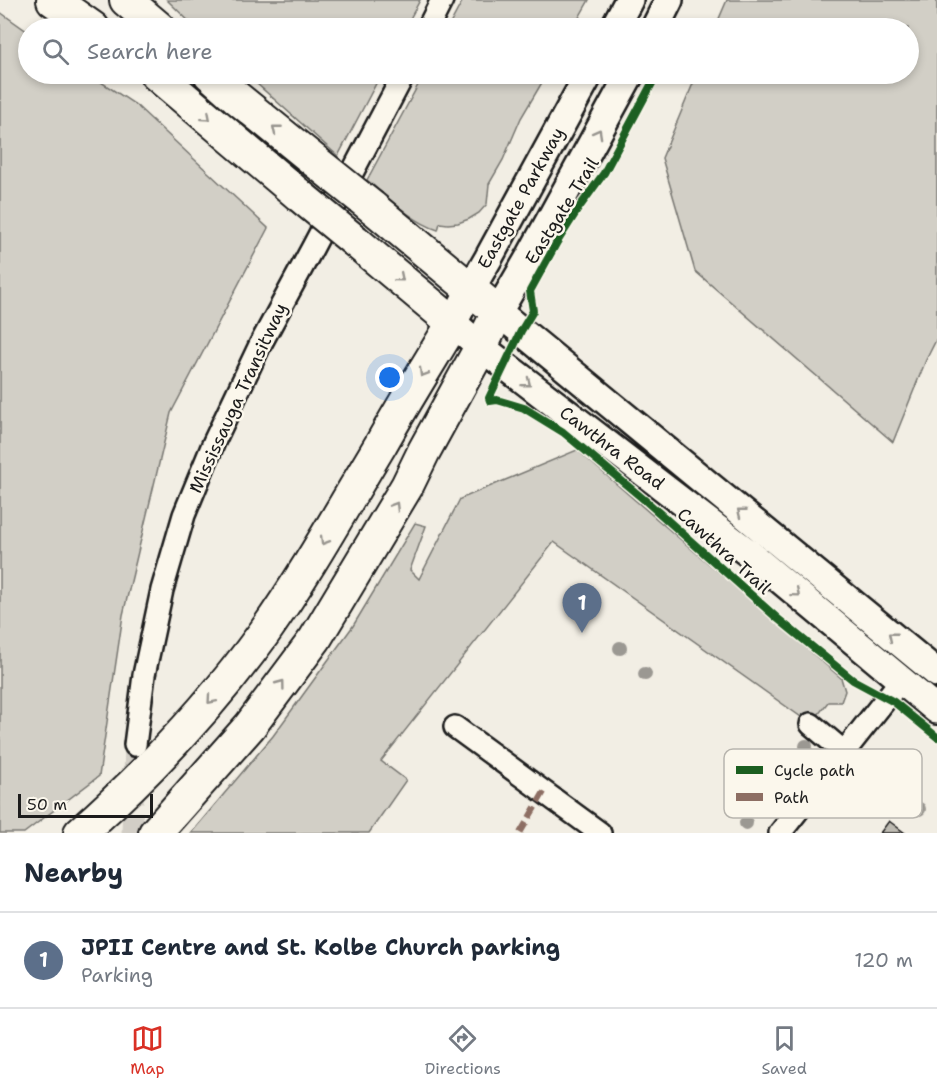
<!DOCTYPE html>
<style>
:root{--surface:#fff;--page:#f2f2f3;--text:#1f2937;--muted:#747a83;--line:#e0e1e3;--accent:#d93025}
body{margin:0;font-family:"Shantell Sans",sans-serif;background:var(--page);color:var(--text)}
.scale{position:absolute;left:18px;bottom:15px;width:135px;box-sizing:border-box;padding-left:6px;border:3px solid #1c1c1c;border-top:0;font-size:16px;line-height:21px;white-space:nowrap;color:#1c1c1c;-webkit-text-stroke:4px #fbf7ec;paint-order:stroke}
.you{position:absolute;left:390px;top:378px;width:21px;height:21px;margin:-15px;border:4px solid #fff;border-radius:50%;background:#1a73e8;box-shadow:0 0 0 9px #1a73e833}
.badge{display:grid;place-items:center;width:39px;height:39px;border-radius:50%;background:var(--accent);color:#fff;font-size:20px;font-weight:700}
.pin{position:absolute;translate:-50% -50px;filter:drop-shadow(0 2px 3px #0008)}
.pin::after{content:'';position:absolute;top:32px;width:21px;height:18px;background:inherit;clip-path:polygon(0 0,100% 0,50% 100%)}
.list{margin:0;padding:0;list-style:none}
h2{display:flex;justify-content:space-between;align-items:center;height:78px;margin:0;padding:0 24px;font-size:26px}
h2 small{font-size:20px;font-weight:400;color:var(--muted)}
.list li{display:grid;grid-template-columns:39px 1fr auto;gap:18px;align-items:center;box-sizing:border-box;height:96px;padding:0 24px;border-top:2px solid var(--line)}
.list b{display:block;font-size:22px;white-space:nowrap}
.list p{margin:0;font-size:20px;white-space:nowrap;color:var(--muted)}
.list em{font-size:20px;font-style:normal;color:var(--muted)}
.icon{flex:none;width:33px;height:33px;fill:none;stroke:currentColor;stroke-width:2;stroke-linecap:round;stroke-linejoin:round}
.map{position:relative;flex:none;width:937px;height:833px;overflow:hidden}
.search{position:absolute;background:var(--surface);box-shadow:0 3px 9px #0003;left:18px;right:18px;top:18px;height:66px;display:flex;align-items:center;gap:15px;box-sizing:border-box;padding:0 21px;border-radius:33px;color:var(--muted);font-size:22px}
.sheet{height:174px;background:var(--surface)}
nav{display:flex;justify-content:space-around;align-items:center;box-sizing:border-box;height:84px;border-top:2px solid var(--line);background:var(--surface);font-size:16px;color:var(--muted)}
nav a{display:grid;justify-items:center;gap:3px}
nav .on{color:var(--accent)}
.map>svg:first-child{display:block}
</style>
<div class="map">
<svg width="937" height="833" viewBox="0 0 937 833">
<rect width="100%" height="100%" fill="#f2eee4"/>
<filter id="ink" filterUnits="userSpaceOnUse"><feTurbulence type="fractalNoise" baseFrequency=".0167" numOctaves="2"/><feDisplacementMap in="SourceGraphic" scale="12" xChannelSelector="R" yChannelSelector="G"/><feConvolveMatrix kernelMatrix="1 2 1 2 8 2 1 2 1" color-interpolation-filters="sRGB"/></filter>
<g filter="url(#ink)">
<path fill="#d2cfc6" stroke="#777671" stroke-width="1.5" d="M 167,0 L 420,0 L 405,28 L 196,28 Z
M 463,0 L 589,0 L 573,28 L 448,28 Z
M 727,0 L 937,0 L 937,338 L 926,360 L 893,442 L 695,271 L 662,158 L 697,74 L 908,74 L 908,28 L 715,28 Z
M 0,12 L 28,32 L 28,74 L 89,74 L 136,105 L 268,228 L 171,413 L 123,615 L 99,776 L 24,833 L 0,833 Z
M 246,74 L 381,74 L 338,156 Z
M 424,74 L 547,74 L 521,118 L 503,160 L 489,184 L 487,204 L 479,213 L 469,219 L 458,223 L 448,224 L 440,223 L 438,230 C 411,221 389,198 367,180 Z
M 577,450 L 841,678 L 845,691 L 841,702 L 828,702 L 811,724 L 554,542 L 381,761 L 406,780 L 369,833 L 191,833 L 273,736 L 353,626 L 415,523 L 426,526 L 410,570 L 419,579 L 460,499 Z"/>
<path fill="#bdbab1" stroke="#1c1c1c" stroke-width="1.5" d="M 889,821 L 905,833 L 880,833 Z"/>
<g fill="none" stroke-linecap="round" stroke-linejoin="round">
<path stroke="#d2cec6" stroke-width="21" stroke-dasharray="21 10" stroke-linecap="butt" d="M 132,833 L 135,745"/>
<g stroke="#1c1c1c" stroke-width="26">
<path id="minor" d="M 428,28 L 442,0
M 811,724 L 844,752
M 455,727 L 600,833
M 135,745 L 144,675 L 162,590 L 184,515 L 214,442 L 260,345 L 313,247 L 404,74
M 780,833 L 901,680"/>
</g>
<g stroke="#1c1c1c" stroke-width="32">
<path id="major" d="M 614,28 L 629,0
M 655,28 L 669,0
M 589,74 L 488,259 L 470,290 L 453,323 L 481,347 L 746,551 L 937,710
M 630,74 L 531,255 L 498,312 L 937,673"/>
</g>
<g stroke="#1c1c1c" stroke-width="36">
<path id="highway" d="M 53,0 L 93,28
M 126,0 L 159,28
M 156,74 L 299,195
M 210,74 L 236,97 L 316,162
M 80,833 C 148,773 211,706 264,633 C 307,572 343,507 381,444 C 404,403 429,363 453,323 L 355,241
M 155,833 L 250,726 L 315,639 L 407,486 L 424,451 L 481,347 L 498,312 L 372,207"/>
</g>
<use href="#minor" stroke="#fbf7ec" stroke-width="21"/>
<use href="#major" stroke="#fbf7ec" stroke-width="27"/>
<use href="#highway" stroke="#fbf7ec" stroke-width="32"/>
<g stroke="#1c1c1c" stroke-width="36" stroke-linecap="butt">
<path id="highway-bridge" d="M 316,162 L 372,207
M 299,195 L 355,241"/>
</g>
<use href="#highway-bridge" stroke="#fbf7ec" stroke-width="32"/>
<path stroke="#8d6e63" stroke-width="6" stroke-dasharray="12 6" stroke-linecap="butt" d="M 520,833 L 544,792"/>
<g stroke="#fbf7ec" stroke-width="11">
<path id="cycleway" d="M 657,74 L 604,173 L 578,209 L 557,242 L 530,291 L 533,311 L 521,331 L 489,398 L 490,401 L 497,400 L 524,408 L 563,432 L 647,502 L 777,618 L 853,680 L 894,702 L 937,737"/>
</g>
<use href="#cycleway" stroke="#1b5e20" stroke-width="8"/>
</g>
<g fill="#9b9892">
<circle cx="620" cy="648" r="7"/>
<circle cx="645" cy="674" r="7"/>
<circle cx="806" cy="746" r="7"/>
<circle cx="919" cy="809" r="7"/>
<circle cx="746" cy="823" r="7"/>
</g>
<defs><path id="oneway-chevron" d="M-2-3.5L2.5 0L-2 3.5" fill="none" stroke-width="1.6" stroke-linecap="round" stroke-linejoin="round" transform="scale(1.5)"/></defs>
<g stroke="#97948e">
<use href="#oneway-chevron" transform="translate(207 117) rotate(41)"/>
<use href="#oneway-chevron" transform="translate(276 129) rotate(-141)"/>
<use href="#oneway-chevron" transform="translate(598 133) rotate(-61)"/>
<use href="#oneway-chevron" transform="translate(400 278) rotate(40)"/>
<use href="#oneway-chevron" transform="translate(423 373) rotate(121)"/>
<use href="#oneway-chevron" transform="translate(527 383) rotate(38)"/>
<use href="#oneway-chevron" transform="translate(395 506) rotate(-59)"/>
<use href="#oneway-chevron" transform="translate(741 512) rotate(-141)"/>
<use href="#oneway-chevron" transform="translate(324 541) rotate(121)"/>
<use href="#oneway-chevron" transform="translate(796 593) rotate(40)"/>
<use href="#oneway-chevron" transform="translate(892 636) rotate(-141)"/>
<use href="#oneway-chevron" transform="translate(281 684) rotate(-53)"/>
<use href="#oneway-chevron" transform="translate(211 700) rotate(131)"/>
</g>
</g>
<g text-anchor="middle" dominant-baseline="central" stroke-width="5" stroke-linejoin="round" paint-order="stroke">
<g font-size="18" fill="#1c1c1c" stroke="#fbf7ec">
<text transform="translate(521 198) rotate(-61)">Eastgate Parkway</text>
<text transform="translate(562 211) rotate(-58)">Eastgate Trail</text>
<text transform="translate(238 398) rotate(-65)">Mississauga Transitway</text>
<text transform="translate(612 448) rotate(37)">Cawthra Road</text>
<text transform="translate(724 551) rotate(42)">Cawthra Trail</text>
</g>
</g>
<rect x="724" y="749" width="198" height="69" rx="9" fill="#fbf7ec" stroke="#b8b5ae" stroke-width="1.5"/>
<rect x="736" y="766" width="27" height="8" fill="#1b5e20"/>
<rect x="736" y="793" width="27" height="8" fill="#8d6e63"/>
<g font-size="16" fill="#1c1c1c">
<text x="774" y="776">Cycle path</text>
<text x="774" y="803">Path</text>
</g>
</svg>
<div class="scale">50 m</div>
<div class="you"></div>
<div class="pin badge" style="left:582px;top:633px;background:#5c6f8a">1</div>
<div class="search"><svg class="icon" aria-label="search" viewBox="0 0 24 24"><circle cx="10" cy="10" r="6"/><path d="M15 15l6 6"/></svg>Search here</div>
</div>
<section class="sheet">
<h2>Nearby<small></small></h2>
<ul class="list">
<li><span class="badge" style="background:#5c6f8a">1</span><div><b>JPII Centre and St. Kolbe Church parking</b><p>Parking</p></div><em>120 m</em></li>
</ul>
</section>
<nav>
<a class="on"><svg class="icon" aria-label="map" viewBox="0 0 24 24"><path d="M3 6l6-2 6 2 6-2v14l-6 2-6-2-6 2zM9 4v14M15 6v14"/></svg>Map</a>
<a><svg class="icon" aria-label="directions" viewBox="0 0 24 24"><path d="M12 3l9 9-9 9-9-9zM9 14v-3h6M13 9l2 2-2 2"/></svg>Directions</a>
<a><svg class="icon" aria-label="saved" viewBox="0 0 24 24"><path d="M7 4h10v16l-5-4-5 4z"/></svg>Saved</a>
</nav>
